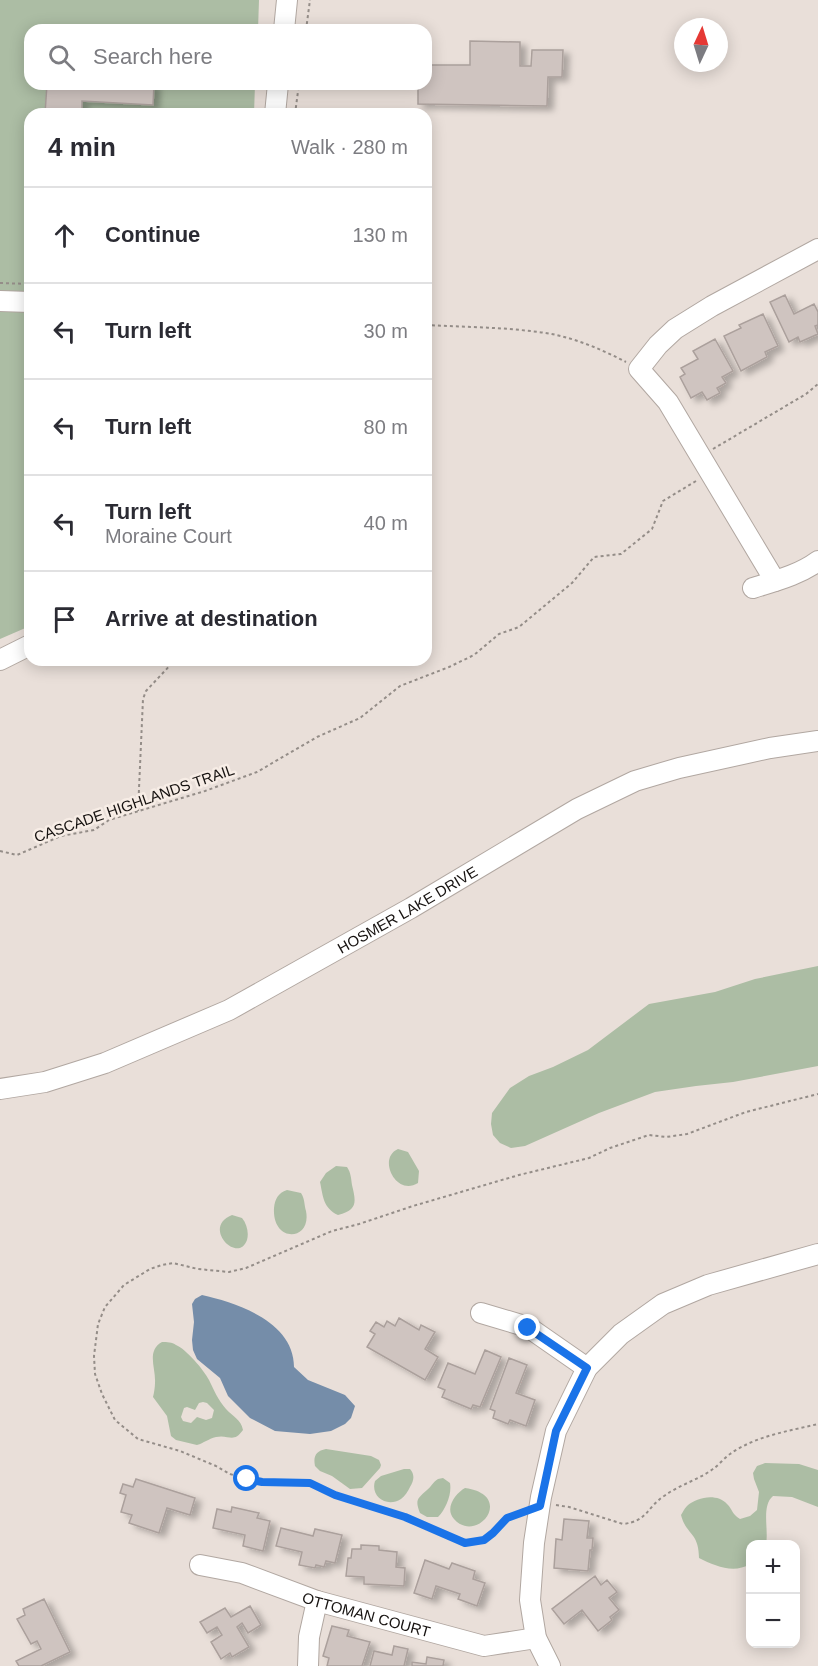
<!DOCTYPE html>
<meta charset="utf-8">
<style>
:root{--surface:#fff;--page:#f7f7f7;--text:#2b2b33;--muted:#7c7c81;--line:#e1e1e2}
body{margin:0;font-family:Helvetica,sans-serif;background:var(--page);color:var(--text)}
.controls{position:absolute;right:18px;bottom:18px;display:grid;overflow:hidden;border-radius:12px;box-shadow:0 3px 15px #0003}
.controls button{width:54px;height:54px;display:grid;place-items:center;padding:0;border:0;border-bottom:2px solid var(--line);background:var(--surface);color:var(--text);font:30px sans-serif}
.compass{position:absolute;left:674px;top:18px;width:54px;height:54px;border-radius:50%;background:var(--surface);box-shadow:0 3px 15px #0003;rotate:4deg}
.stop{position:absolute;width:18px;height:18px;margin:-14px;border:4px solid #1a73e8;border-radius:50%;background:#fff}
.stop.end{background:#1a73e8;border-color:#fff;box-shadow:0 2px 6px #0008}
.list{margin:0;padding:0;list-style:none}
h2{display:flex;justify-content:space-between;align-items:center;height:78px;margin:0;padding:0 24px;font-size:26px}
h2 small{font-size:20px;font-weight:400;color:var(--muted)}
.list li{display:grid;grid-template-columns:39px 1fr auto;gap:18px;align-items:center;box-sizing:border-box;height:96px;padding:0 24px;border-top:2px solid var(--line)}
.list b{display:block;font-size:22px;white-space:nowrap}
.list p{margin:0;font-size:20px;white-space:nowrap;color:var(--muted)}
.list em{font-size:20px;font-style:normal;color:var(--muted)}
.icon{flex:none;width:33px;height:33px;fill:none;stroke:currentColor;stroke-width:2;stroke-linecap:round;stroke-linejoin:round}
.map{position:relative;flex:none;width:818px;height:1666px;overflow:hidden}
.search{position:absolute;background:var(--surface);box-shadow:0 3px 15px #0003;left:24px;top:24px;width:408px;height:66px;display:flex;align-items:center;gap:15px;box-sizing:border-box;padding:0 21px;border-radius:18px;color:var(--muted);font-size:22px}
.panel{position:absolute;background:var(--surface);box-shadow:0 3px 15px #0003;left:24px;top:108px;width:408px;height:558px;border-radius:18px}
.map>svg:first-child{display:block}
</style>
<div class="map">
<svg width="818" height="1666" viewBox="0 0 818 1666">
<defs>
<filter id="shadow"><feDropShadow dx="6" dy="4" stdDeviation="3" flood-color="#0004"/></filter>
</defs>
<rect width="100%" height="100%" fill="#e9dfd9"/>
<path fill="#acbda4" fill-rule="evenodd" d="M 0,0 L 259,0 L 258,30 L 30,30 L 30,84 L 255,84 L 254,114 L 30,114 L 30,626 L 0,639 Z
M 818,966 L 818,1066 L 733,1082 L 696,1086 L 655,1092 L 599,1113 L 525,1146 L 511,1148 L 500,1143 L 493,1135 L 491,1124 L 492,1113 L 510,1088 L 529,1076 L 553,1067 L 588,1050 L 649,1004 L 715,992 L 755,979 Z
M 398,1149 L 408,1152 L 419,1171 L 418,1183 C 396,1197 377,1158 398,1149 Z
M 336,1166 L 347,1167 C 351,1173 351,1178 352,1185 C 356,1202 358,1210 338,1215 C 323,1208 323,1196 320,1182 L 326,1173 Z
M 287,1190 L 301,1193 C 305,1199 304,1205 306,1211 C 312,1241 272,1244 274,1208 C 275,1199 278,1193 287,1190 Z
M 232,1215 L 242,1218 C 247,1224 249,1233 247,1240 C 238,1265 201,1227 232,1215 Z
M 162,1342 C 167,1342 172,1342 176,1345 C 186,1349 204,1370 209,1380 C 214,1390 218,1400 226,1409 C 233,1417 241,1419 243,1430 C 233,1444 229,1434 216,1437 C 208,1439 204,1443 197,1445 L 176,1440 L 171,1436 L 167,1416 L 153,1397 C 154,1393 155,1387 155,1383 C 156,1368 146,1351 162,1342 ZM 203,1402 L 207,1403 L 214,1410 L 212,1418 L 206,1420 L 197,1417 L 191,1423 L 183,1421 L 181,1417 L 184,1408 L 187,1407 L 195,1410 L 199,1403 Z
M 326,1449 L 371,1456 L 379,1460 L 381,1465 L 380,1468 L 362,1488 L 350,1489 L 332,1476 L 320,1471 L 315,1466 C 313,1456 316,1451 326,1449 Z
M 765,1463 L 799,1464 L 818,1470 L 818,1507 L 792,1497 L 773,1496 C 761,1506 769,1530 766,1544 L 750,1544 L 750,1564 C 734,1574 715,1566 699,1558 C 699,1532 686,1535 681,1515 C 683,1512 684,1509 687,1506 C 697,1497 717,1493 727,1504 C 733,1510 731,1513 740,1519 L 750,1516 L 757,1510 L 759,1492 L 754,1479 L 753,1473 L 757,1466 Z
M 404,1469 L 410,1469 C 415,1475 414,1480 410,1487 C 408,1491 405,1496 401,1499 C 387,1508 370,1497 375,1481 L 381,1476 Z
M 443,1478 L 450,1483 C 452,1494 446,1509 438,1517 L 427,1517 L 420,1513 C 415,1500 417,1499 427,1490 C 431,1487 433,1482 438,1479 Z
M 465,1488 C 516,1495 477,1545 454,1519 C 444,1508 456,1493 465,1488 Z"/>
<path fill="#758da9" d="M 202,1295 C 238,1303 294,1322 294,1367 L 308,1380 L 345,1395 L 355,1406 L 351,1418 L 345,1424 L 331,1431 L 310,1434 L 275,1431 L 250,1418 L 228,1396 L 220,1378 L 197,1359 L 193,1350 L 192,1340 L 194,1322 L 192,1304 L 195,1299 Z"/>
<path fill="#cfc4c0" stroke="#aba09c" stroke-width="1.5" filter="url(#shadow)" d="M 470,41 L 520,42 L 520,66 L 531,66 L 532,50 L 563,50 L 562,77 L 548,77 L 547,106 L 418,104 L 418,84 L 426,84 L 426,65 L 470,65 Z
M 47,84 L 154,84 L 153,105 L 82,101 L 82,114 L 45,114 Z
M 785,295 L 794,314 L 814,304 L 818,312 L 818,325 L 815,326 L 818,334 L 800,342 L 798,337 L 789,342 L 770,302 Z
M 763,314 L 778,346 L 765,352 L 767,357 L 741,371 L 724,336 L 741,328 L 739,325 Z
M 715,339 L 733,371 L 722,377 L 726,383 L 717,388 L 720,393 L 707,400 L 702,392 L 691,398 L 680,377 L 685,374 L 681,368 L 698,359 L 693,351 Z
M 399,1318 L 419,1330 L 421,1325 L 435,1332 L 425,1349 L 438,1357 L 425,1380 L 367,1347 L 375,1334 L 370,1331 L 376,1322 L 384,1327 L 387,1321 L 395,1326 Z
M 485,1350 L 501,1357 L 480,1407 L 473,1405 L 471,1409 L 442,1397 L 445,1390 L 438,1387 L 448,1363 L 475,1374 Z
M 509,1358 L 527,1365 L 516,1393 L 535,1400 L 526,1426 L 510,1420 L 508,1424 L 493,1418 L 495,1411 L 490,1409 Z
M 136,1479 L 195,1498 L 190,1515 L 167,1508 L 159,1533 L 129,1523 L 132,1515 L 121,1512 L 126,1495 L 120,1493 L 123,1484 L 133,1487 Z
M 232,1507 L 259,1513 L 257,1518 L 270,1521 L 263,1551 L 243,1546 L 245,1535 L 213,1528 L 217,1509 L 231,1512 Z
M 564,1519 L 589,1521 L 587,1538 L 593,1538 L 592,1550 L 590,1550 L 588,1571 L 554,1568 L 556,1539 L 562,1540 Z
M 281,1528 L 313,1536 L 315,1529 L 342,1535 L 335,1563 L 326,1561 L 324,1567 L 316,1565 L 315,1568 L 299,1565 L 302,1552 L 276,1546 Z
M 361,1545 L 379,1546 L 379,1550 L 397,1552 L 396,1567 L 405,1568 L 404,1586 L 364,1584 L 364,1577 L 346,1576 L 348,1558 L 351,1558 L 352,1549 L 361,1549 Z
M 425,1560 L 449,1569 L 452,1563 L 475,1571 L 473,1579 L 485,1583 L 477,1606 L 458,1599 L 460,1594 L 436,1586 L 432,1599 L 414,1593 Z
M 595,1576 L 601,1585 L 607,1580 L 617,1592 L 609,1598 L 619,1610 L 610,1617 L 612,1620 L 598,1631 L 582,1610 L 564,1624 L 552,1609 Z
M 44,1599 L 70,1652 L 41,1666 L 19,1666 L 16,1661 L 41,1649 L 37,1641 L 31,1644 L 17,1619 L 25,1615 L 23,1609 Z
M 250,1606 L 261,1625 L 248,1633 L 242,1623 L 237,1627 L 249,1647 L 232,1657 L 230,1653 L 221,1659 L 211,1642 L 222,1635 L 217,1627 L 207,1633 L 200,1622 L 225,1608 L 231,1617 Z
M 332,1626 L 349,1630 L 347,1636 L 370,1642 L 362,1666 L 327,1666 L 329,1658 L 323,1656 Z
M 394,1646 L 408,1649 L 404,1666 L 370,1666 L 374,1651 L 392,1655 Z
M 427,1657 L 444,1660 L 443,1666 L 412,1666 L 412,1662 L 426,1664 Z"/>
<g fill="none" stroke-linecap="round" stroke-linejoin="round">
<g stroke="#b1a7a1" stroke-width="22">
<g id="minor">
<path d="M 284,30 L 287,0"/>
<path d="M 275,114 L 278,84"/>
<path d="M 0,301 L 30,302"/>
<path d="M 775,581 L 668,402 L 639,369 L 658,345 L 675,329 L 712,306 L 818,249"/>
<path d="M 753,588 C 775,581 799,575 818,561"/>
<path d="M 0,660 L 30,645"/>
<path id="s1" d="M 0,1089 L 45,1082 L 105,1063 L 229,1010 L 411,908 L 577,809 L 635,781 L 679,768 L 770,748 L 818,741"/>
<path d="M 481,1313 L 528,1327 L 587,1368"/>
<path id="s2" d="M 200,1565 L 242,1573 L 317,1601 L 484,1646 L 536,1638"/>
<path d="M 308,1666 L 309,1637 L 317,1601"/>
<path d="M 550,1666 L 536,1638 L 530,1600 L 534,1543 L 541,1497 L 556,1431 L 587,1368 L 621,1334 L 663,1304 L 708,1285 L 818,1254"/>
</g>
</g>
<path stroke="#948d88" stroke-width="2" stroke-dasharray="3 3" stroke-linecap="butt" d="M 306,30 L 310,0
M 295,114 L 299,84
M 0,283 L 30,284
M 426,325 C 463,327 501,327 538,332 C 568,335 599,348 626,362
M 713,449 L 806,394 L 818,384
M 138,811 L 143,699 L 146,691 L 175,660
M 0,851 L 17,855 L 61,836 L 94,830 L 109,820 L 205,791 L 257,772 L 317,737 L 360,718 L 400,686 L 449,667 L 474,655 L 499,634 L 519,627 L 572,583 L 594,557 L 621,554 L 652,529 L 663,501 L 696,481
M 556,1505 L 569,1507 L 623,1524 C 648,1521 646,1508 664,1496 C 679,1485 698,1480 713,1469 C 719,1465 724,1458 730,1454 C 755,1436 789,1431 818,1424
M 522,1512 L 507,1518 L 493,1534 L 484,1540 L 465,1543 L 405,1517 L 335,1495 L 310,1483 L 262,1482 L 247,1479 L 230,1474 L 216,1466 L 180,1451 L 138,1439 L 115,1420 L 102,1394 L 95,1374 L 94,1356 L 98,1324 L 105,1307 L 124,1285 L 150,1269 L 162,1265 L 173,1263 L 198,1269 L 229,1272 L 246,1268 L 332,1231 L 359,1224 L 413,1206 L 519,1175 L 589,1158 L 610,1148 L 649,1135 L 666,1137 L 687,1134 L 746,1112 L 818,1094"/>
<use href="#minor" stroke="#fff" stroke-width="20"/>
</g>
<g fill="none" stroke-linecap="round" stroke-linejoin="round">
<path stroke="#1a73e8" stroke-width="8" d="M 247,1479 L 262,1482 L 310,1483 L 335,1495 L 405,1517 L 465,1543 L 484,1540 L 493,1533 L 507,1518 L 540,1506 L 556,1431 L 587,1368 L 528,1328"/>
</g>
<g text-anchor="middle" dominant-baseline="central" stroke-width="5" stroke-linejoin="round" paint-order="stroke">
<g font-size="15" fill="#161210" stroke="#f7ede6">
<text transform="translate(134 803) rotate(-19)">CASCADE HIGHLANDS TRAIL</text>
<text stroke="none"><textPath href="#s1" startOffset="448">HOSMER LAKE DRIVE</textPath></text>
<text stroke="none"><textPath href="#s2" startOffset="174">OTTOMAN COURT</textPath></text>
</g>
</g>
</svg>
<div class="controls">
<button>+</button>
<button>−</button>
</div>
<svg class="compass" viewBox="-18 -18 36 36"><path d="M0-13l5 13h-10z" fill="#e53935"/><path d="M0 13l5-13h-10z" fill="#7c7c81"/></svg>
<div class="stop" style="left:247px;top:1479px"></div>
<div class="stop end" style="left:528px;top:1328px"></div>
<div class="search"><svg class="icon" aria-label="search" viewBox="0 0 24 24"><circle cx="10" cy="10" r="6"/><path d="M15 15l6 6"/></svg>Search here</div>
<section class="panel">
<h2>4 min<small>Walk · 280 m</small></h2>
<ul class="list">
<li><svg class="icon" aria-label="ahead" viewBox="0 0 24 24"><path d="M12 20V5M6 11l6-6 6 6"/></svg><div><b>Continue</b></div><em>130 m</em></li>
<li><svg class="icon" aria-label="left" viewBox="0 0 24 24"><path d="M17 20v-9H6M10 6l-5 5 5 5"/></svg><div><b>Turn left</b></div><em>30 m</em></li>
<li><svg class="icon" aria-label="left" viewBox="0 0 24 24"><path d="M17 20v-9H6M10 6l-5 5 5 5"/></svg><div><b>Turn left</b></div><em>80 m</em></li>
<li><svg class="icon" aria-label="left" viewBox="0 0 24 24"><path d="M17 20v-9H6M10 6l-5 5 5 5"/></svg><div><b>Turn left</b><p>Moraine Court</p></div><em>40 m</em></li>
<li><svg class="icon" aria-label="arrive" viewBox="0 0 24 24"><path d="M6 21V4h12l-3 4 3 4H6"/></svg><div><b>Arrive at destination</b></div></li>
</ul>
</section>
</div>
